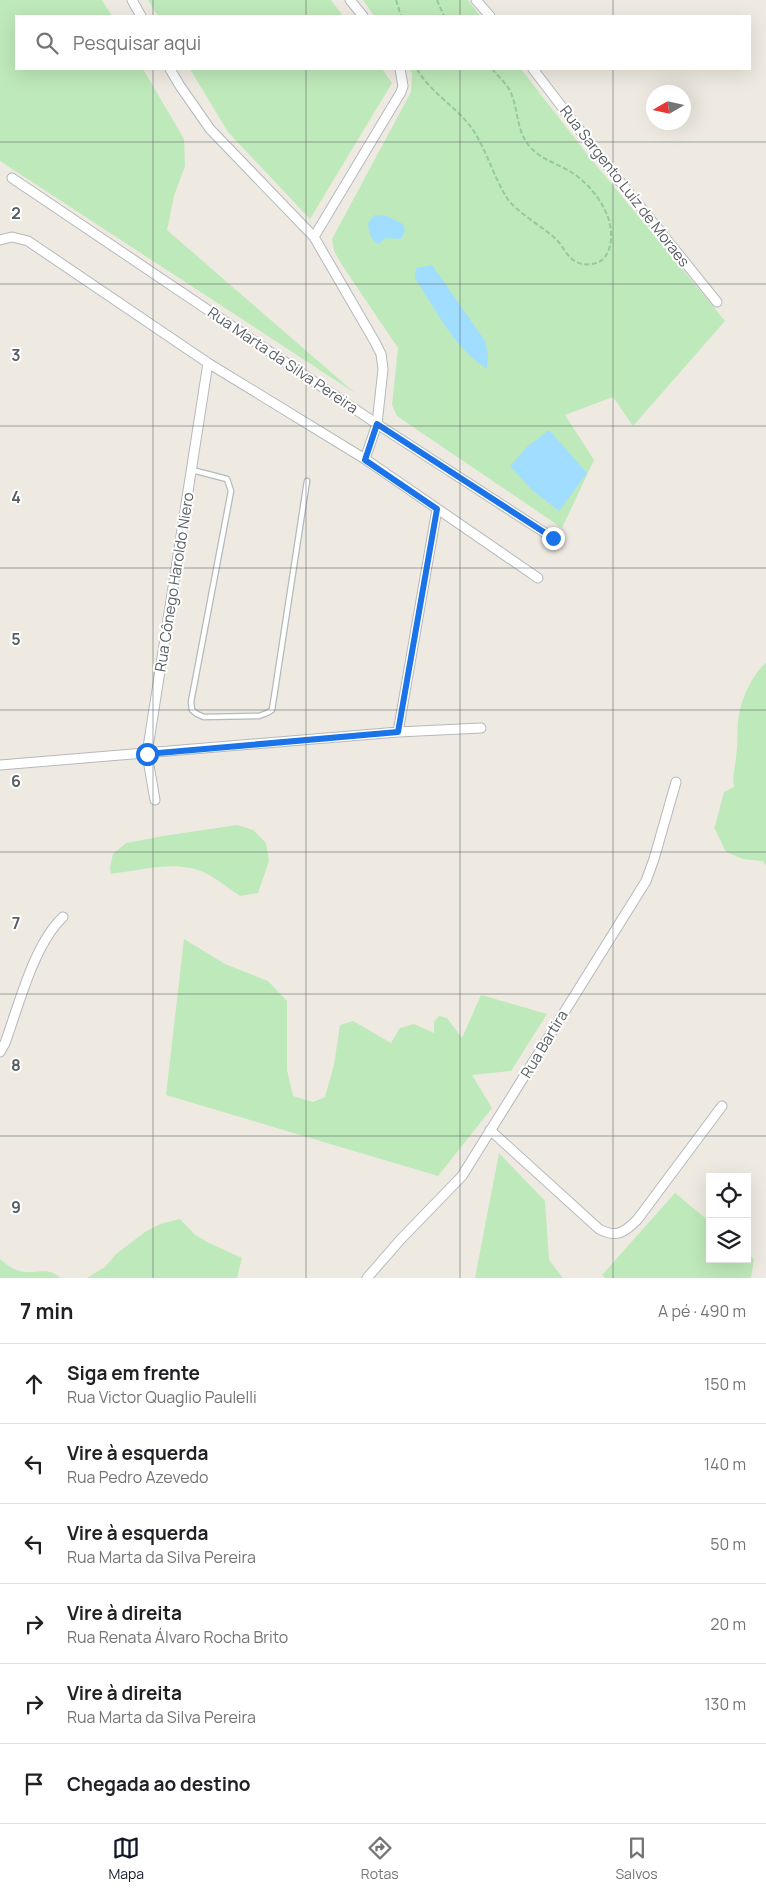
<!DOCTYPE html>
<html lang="pt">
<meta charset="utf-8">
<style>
:root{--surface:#fff;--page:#f2f2f2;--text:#202124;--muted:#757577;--line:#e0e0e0;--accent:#111827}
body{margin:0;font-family:Manrope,sans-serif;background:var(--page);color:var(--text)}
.controls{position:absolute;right:15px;bottom:15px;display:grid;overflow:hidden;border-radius:0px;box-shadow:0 5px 20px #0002}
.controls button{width:45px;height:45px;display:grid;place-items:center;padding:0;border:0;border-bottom:1px solid var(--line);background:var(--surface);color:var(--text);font:25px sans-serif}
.compass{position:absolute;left:646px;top:85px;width:45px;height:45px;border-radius:50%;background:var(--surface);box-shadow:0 5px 20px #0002;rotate:261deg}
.stop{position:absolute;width:15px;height:15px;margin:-11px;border:4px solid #1a73e8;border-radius:50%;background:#fff}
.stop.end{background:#1a73e8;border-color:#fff;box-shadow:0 1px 5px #0008}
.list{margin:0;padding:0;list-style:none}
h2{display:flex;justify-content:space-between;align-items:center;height:65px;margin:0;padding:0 20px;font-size:21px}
h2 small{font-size:16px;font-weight:400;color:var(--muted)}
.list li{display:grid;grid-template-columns:32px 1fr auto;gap:15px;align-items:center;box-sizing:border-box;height:80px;padding:0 20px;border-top:1px solid var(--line)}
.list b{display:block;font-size:19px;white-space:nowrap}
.list p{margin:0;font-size:16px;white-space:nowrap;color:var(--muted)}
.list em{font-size:16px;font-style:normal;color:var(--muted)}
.icon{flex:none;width:28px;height:28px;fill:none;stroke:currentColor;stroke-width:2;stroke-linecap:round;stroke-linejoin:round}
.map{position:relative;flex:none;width:766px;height:1278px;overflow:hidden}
.search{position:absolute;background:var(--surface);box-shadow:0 5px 20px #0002;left:15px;right:15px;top:15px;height:55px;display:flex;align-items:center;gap:12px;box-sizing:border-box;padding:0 18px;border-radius:0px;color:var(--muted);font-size:19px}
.sheet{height:545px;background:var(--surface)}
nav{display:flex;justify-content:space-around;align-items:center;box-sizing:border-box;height:70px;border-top:1px solid var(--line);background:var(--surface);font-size:14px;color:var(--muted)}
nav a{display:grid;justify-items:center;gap:2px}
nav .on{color:var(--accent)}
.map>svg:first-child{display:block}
</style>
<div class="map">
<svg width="766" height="1278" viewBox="0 0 766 1278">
<rect width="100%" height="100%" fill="#eeeae1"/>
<path fill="#bee9ba" d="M 0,0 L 102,0 L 112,16 L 16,16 L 16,69 L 143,69 L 184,139 L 185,166 L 174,196 L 167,230 L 355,393 L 0,161 Z
M 148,0 L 331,0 L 343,16 L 158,16 Z
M 363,0 L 468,0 L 480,16 L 374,16 Z
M 190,69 L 382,69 L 392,83 L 310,219 L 228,132 Z
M 409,69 L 521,69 L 587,154 L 725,321 L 633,426 L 613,397 L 565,415 L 594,460 L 562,528 L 397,416 L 392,405 L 398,348 L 342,265 L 334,251 L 332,239 L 411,92 L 412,73 Z
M 766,663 L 766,865 L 762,861 L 743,859 L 726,852 L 714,827 L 715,826 L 724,792 L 734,787 C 732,775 735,769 736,757 C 738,745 737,733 738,722 C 740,702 751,675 766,663 Z
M 237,825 L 253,830 L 266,843 L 269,861 L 258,893 L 240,896 C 231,890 221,882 211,876 C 181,858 144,870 111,874 L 110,868 L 113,854 L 126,843 L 163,836 Z
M 184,939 L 225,964 L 268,981 L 287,1001 L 287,1070 L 293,1096 L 313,1102 L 325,1097 L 334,1065 L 340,1025 L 353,1021 L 391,1043 L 400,1028 L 414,1024 L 434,1033 L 434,1022 L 439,1016 L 447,1018 L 462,1038 L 481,995 L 547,1014 L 511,1071 L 472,1075 L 492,1108 L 438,1176 L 166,1095 Z
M 499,1153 L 545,1201 L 549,1260 L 563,1278 L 475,1278 Z
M 675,1193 L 710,1222 L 710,1259 L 747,1259 L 747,1253 L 754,1259 L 751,1278 L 605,1278 L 602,1275 Z
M 180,1219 L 195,1235 L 209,1243 L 242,1258 L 237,1278 L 87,1278 L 105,1267 L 116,1254 L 145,1232 L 160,1224 Z
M 0,1259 C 8,1266 16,1272 28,1272 C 41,1272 49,1268 61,1278 L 0,1278 Z"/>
<path fill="#a0ddff" d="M 375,215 L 387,216 L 403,224 L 405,231 L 401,239 L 386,238 L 378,244 C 370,238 369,233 368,223 Z
M 432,265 L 485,341 L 488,355 L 487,369 C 454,348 436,310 415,278 L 416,268 Z
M 549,430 L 587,473 L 559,511 L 532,490 L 510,466 L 528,446 Z"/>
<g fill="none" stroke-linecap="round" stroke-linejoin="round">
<g stroke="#b4b9bd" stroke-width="7">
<path id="lane" d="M 192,470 L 227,479 L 231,491 L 191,702 L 192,710 L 197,714 L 204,717 L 259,716 L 267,713 L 272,710 L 307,481"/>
</g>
<g stroke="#b4b9bd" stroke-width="11">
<path id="street" d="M 132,0 L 141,16
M 350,0 L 363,16
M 476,0 L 490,16
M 170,69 L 180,86 L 210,129 L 314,237 L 375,342 L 381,354 L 383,369 L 377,424 L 365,459
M 533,69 L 601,158 L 717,302
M 12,178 L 377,424 L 553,538
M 314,237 L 401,92 L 403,86 L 400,69
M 0,240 L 12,237 L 28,241 L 208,363 L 365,459 L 538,578
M 398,732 L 437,509
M 0,765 L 398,732 L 481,728
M 155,800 L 147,754 L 208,363
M 0,1052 L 5,1043 C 19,1005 34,944 63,917
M 490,1130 L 599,1229 C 616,1238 624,1233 637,1220 L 722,1106
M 367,1278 L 401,1239 L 462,1176 L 646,881 L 654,859 L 676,782"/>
</g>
<path stroke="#93ca9e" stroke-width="2" stroke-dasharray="5 2.5" stroke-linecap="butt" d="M 396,0 L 401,16
M 437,0 L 444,16
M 417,69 C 430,92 455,106 471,127 C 486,148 493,176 507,198 C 514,210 544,228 556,239 C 563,246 567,257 576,262 C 581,264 586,265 591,264 C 614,262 614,231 607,215 C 601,199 586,181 571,172 C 558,164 543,160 532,149 C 516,133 519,112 511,93 C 507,84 498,76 492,69"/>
<use href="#lane" stroke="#fff" stroke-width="4.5"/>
<use href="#street" stroke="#fff" stroke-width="9"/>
</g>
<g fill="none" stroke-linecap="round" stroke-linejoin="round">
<path stroke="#1a73e8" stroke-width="6" d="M 147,754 L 398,732 L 437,509 L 365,460 L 377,424 L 553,538"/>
</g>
<path fill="none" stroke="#5a5f64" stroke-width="1" stroke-opacity="0.55" d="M 153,0 L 153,16M 306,0 L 306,16M 460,0 L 460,16M 613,0 L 613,16M 153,69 L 153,1278M 306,69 L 306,1278M 460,69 L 460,1278M 613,69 L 613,1278M 0,142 L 766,142M 0,284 L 766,284M 0,426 L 766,426M 0,568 L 766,568M 0,710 L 766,710M 0,852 L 766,852M 0,994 L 766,994M 0,1136 L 766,1136"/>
<g text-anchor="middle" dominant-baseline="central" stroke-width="4" stroke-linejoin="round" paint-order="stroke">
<g font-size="15" fill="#5a5f64" stroke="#fff">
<text transform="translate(625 186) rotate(52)">Rua Sargento Luíz de Moraes</text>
<text transform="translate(283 360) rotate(34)">Rua Marta da Silva Pereira</text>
<text transform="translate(174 582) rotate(-81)">Rua Cônego Haroldo Niero</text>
<text transform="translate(544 1044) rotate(-59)">Rua Bartira</text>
</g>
</g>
<g font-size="16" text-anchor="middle" font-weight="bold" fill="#5a5f64" stroke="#fff" stroke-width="4" stroke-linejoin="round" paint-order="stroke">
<text x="16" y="219">2</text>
<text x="16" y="361">3</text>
<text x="16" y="503">4</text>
<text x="16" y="645">5</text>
<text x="16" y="787">6</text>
<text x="16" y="929">7</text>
<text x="16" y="1071">8</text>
<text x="16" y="1213">9</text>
</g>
</svg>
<div class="controls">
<button><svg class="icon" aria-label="locate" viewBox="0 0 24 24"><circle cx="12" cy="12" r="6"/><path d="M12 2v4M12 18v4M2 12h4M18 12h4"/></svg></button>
<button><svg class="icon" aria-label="layers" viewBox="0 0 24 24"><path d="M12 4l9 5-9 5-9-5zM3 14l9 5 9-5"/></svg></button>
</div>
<svg class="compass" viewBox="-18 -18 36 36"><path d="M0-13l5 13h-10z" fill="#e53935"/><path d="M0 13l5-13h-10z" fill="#757577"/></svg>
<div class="stop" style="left:147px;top:754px"></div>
<div class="stop end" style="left:553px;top:538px"></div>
<div class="search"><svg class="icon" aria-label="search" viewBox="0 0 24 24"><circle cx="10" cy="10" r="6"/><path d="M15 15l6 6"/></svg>Pesquisar aqui</div>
</div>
<section class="sheet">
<h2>7 min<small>A pé · 490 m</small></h2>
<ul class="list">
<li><svg class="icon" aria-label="ahead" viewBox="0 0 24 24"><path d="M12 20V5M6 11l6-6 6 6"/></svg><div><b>Siga em frente</b><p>Rua Victor Quaglio Paulelli</p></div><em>150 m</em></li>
<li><svg class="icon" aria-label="left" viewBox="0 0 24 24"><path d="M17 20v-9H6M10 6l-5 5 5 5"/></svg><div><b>Vire à esquerda</b><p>Rua Pedro Azevedo</p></div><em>140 m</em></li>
<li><svg class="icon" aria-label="left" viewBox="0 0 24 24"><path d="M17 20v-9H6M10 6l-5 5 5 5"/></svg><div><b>Vire à esquerda</b><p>Rua Marta da Silva Pereira</p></div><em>50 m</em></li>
<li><svg class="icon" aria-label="right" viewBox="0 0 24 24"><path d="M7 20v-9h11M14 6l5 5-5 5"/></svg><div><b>Vire à direita</b><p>Rua Renata Álvaro Rocha Brito</p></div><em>20 m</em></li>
<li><svg class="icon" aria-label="right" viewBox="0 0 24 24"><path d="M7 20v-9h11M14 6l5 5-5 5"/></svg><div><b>Vire à direita</b><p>Rua Marta da Silva Pereira</p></div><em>130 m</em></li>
<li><svg class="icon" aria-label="arrive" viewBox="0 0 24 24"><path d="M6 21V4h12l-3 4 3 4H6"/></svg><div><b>Chegada ao destino</b></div></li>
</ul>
</section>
<nav>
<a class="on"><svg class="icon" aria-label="map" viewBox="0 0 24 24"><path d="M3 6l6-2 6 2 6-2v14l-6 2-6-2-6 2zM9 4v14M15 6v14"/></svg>Mapa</a>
<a><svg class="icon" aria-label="directions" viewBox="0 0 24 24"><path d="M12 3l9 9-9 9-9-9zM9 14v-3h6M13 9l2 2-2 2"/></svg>Rotas</a>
<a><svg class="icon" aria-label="saved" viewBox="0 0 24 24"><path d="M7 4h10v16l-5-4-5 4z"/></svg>Salvos</a>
</nav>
